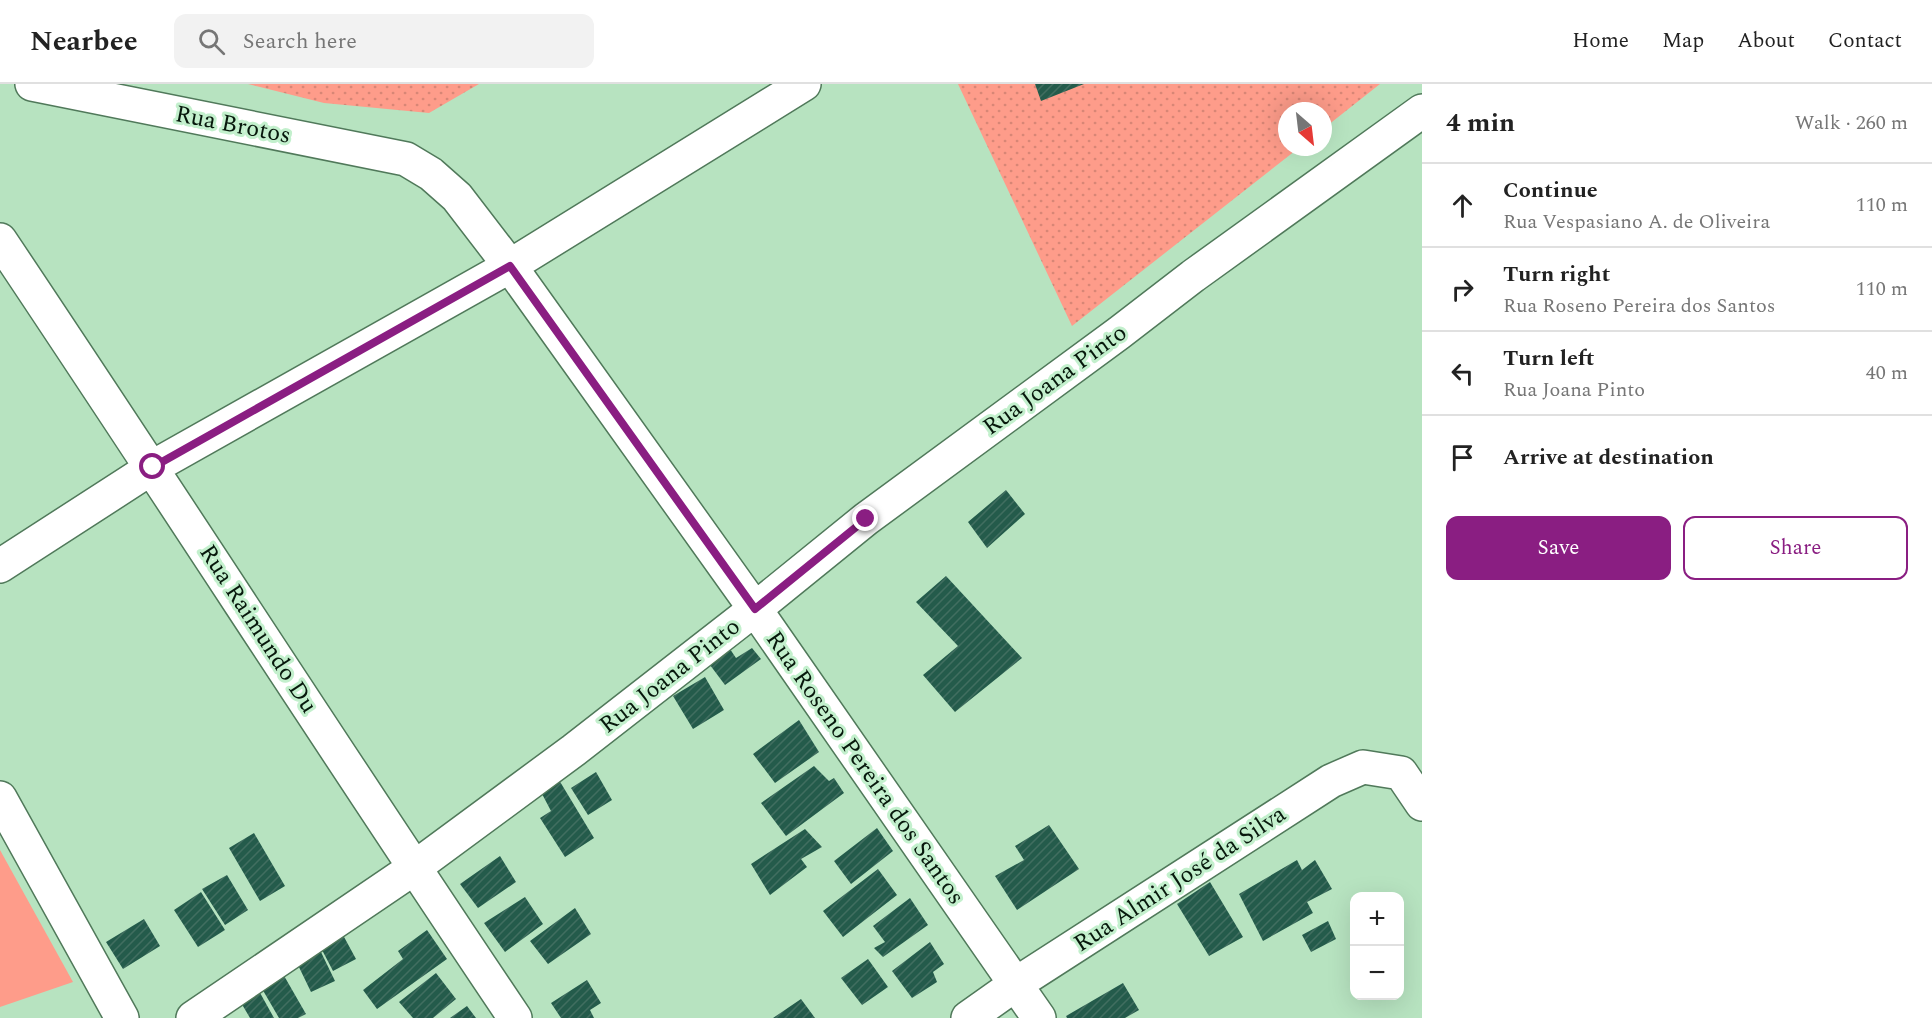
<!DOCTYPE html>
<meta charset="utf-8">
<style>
:root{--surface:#fff;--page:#f2f2f2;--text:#222;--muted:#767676;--line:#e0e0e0;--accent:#8a1e82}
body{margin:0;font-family:Spectral,serif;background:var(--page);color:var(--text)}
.controls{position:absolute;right:18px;bottom:18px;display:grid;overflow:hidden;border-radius:12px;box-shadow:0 6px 24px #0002}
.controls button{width:54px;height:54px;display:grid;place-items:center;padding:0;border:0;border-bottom:2px solid var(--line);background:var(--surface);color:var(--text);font:30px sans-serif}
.compass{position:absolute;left:1278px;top:18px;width:54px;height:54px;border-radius:50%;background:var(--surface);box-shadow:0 6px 24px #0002;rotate:152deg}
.stop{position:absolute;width:18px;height:18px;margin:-14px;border:4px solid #8a1e82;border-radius:50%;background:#fff}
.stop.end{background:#8a1e82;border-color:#fff;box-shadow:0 2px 6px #0008}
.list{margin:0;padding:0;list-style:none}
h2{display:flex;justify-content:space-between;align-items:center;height:78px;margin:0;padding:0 24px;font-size:26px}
h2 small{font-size:20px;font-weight:400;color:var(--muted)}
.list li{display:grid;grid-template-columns:39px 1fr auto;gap:18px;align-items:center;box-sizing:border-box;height:84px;padding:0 24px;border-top:2px solid var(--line)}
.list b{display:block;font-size:22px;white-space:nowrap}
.list p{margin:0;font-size:20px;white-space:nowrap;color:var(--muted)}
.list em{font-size:20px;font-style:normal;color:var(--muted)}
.actions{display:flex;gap:12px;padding:18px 24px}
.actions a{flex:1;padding:14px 0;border:2px solid var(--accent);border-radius:12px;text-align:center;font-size:21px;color:var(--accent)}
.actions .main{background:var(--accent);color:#fff}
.icon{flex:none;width:33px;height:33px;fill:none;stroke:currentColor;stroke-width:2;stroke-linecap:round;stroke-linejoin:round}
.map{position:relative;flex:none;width:1422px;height:934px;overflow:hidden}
header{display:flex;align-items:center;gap:36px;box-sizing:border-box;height:84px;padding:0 30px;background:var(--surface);border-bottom:2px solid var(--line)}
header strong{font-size:28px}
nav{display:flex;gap:33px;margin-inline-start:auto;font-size:21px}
.search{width:420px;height:54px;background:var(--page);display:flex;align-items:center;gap:15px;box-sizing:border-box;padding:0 21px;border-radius:12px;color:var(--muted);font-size:22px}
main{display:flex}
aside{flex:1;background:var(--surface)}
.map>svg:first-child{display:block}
</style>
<header>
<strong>Nearbee</strong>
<div class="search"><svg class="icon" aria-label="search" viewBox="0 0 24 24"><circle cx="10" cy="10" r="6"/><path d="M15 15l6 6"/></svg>Search here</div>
<nav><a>Home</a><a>Map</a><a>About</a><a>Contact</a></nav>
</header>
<main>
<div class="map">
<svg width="1422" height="934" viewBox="0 0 1422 934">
<defs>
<pattern id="grass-dots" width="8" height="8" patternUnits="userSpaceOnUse" patternTransform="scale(1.5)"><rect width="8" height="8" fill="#fe9c8a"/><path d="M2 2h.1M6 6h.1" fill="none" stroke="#d88676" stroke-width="1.8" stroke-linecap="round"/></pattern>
<pattern id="building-hatch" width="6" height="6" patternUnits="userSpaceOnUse" patternTransform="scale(1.5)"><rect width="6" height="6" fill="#245b4b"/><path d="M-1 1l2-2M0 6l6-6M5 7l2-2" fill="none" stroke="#416e60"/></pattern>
</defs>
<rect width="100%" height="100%" fill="#b7e3c0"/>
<path fill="url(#grass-dots)" d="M 248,0 L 479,0 L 429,29 L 324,19 Z
M 958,0 L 1380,0 L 1323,45 L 1323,27 L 1287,27 L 1287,63 L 1300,63 L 1072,242 Z"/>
<path fill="#fe9c8a" d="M 0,766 L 73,898 L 0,923 Z"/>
<path fill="url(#building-hatch)" d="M 1035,0 L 1084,0 L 1041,17 Z
M 1006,406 L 1025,430 L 987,464 L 968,438 Z
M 946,492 L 1022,574 L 955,628 L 923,591 L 958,562 L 916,518 Z
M 752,564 L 761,575 L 725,601 L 710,581 L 730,565 L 736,574 Z
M 705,593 L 724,626 L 693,645 L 673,612 Z
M 799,636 L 819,668 L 775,699 L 753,670 Z
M 814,682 L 829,697 L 834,694 L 844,709 L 786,752 L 761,719 Z
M 596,688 L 612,716 L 588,731 L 571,704 Z
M 559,696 L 594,754 L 565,773 L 540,734 L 551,727 L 541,708 Z
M 1049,741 L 1079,785 L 1017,826 L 995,792 L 1024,776 L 1015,762 Z
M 877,744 L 893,767 L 851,800 L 834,777 Z
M 805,745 L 822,763 L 801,775 L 807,783 L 770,811 L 751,780 Z
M 254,749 L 285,802 L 260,817 L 229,764 Z
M 500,772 L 516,798 L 478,824 L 460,800 Z
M 1297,776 L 1302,786 L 1315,776 L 1332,805 L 1307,818 L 1313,829 L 1263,857 L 1239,810 Z
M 878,785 L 897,811 L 843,853 L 823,827 Z
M 227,791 L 248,826 L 225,841 L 202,805 Z
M 1210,798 L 1243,853 L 1209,872 L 1177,820 Z
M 201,808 L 225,846 L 198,863 L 174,826 Z
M 525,813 L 543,840 L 505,868 L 484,839 Z
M 910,814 L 928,841 L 883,873 L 874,864 L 885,858 L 873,842 Z
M 575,824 L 591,850 L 548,880 L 530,857 Z
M 144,835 L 160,862 L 123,885 L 106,858 Z
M 1328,837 L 1336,855 L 1311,868 L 1302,851 Z
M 427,846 L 447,875 L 377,925 L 363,906 L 403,875 L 398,867 Z
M 343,851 L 356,875 L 333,887 L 321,864 Z
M 930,858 L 944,880 L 933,888 L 937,898 L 912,914 L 892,887 Z
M 320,866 L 335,897 L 311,908 L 297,879 Z
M 868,875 L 888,903 L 862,921 L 841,894 Z
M 436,889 L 456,915 L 433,934 L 413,934 L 399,918 Z
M 283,890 L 306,930 L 298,934 L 279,934 L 261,903 Z
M 587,896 L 601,919 L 590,926 L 594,934 L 561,934 L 551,919 Z
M 1123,899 L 1139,926 L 1125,934 L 1067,934 L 1066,932 Z
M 259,907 L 274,934 L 250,934 L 240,917 Z
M 801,915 L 815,934 L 773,934 Z
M 467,922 L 476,934 L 450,934 Z"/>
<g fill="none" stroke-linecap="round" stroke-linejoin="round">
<g stroke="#50795a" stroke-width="36">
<path id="minor" d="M 32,0 L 406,75 L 431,90 L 457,113 L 510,182 L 755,525 L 1039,934
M 0,156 C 173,414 341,676 515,934
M 0,482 L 153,383 L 510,182 L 804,0
M 0,714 L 122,934
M 193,934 L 414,784 L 574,666 L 755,525 L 866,435 L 1119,249 L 1193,192 L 1422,27
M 968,934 L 1016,900 L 1331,697 L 1363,683 L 1401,689 L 1422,720"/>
</g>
<use href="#minor" stroke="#fff" stroke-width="33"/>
</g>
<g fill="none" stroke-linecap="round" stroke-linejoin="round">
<path stroke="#8a1e82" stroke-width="8" d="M 153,383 L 510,182 L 755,525 L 866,435"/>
</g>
<g text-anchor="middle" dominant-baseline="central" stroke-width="6" stroke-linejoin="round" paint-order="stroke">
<g font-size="24" fill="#07180c" stroke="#c3f0cd">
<text transform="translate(233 41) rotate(11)">Rua Brotos</text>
<text transform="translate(1055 296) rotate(-36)">Rua Joana Pinto</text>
<text transform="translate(258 545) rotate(57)">Rua Raimundo Du</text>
<text transform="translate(670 592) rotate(-38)">Rua Joana Pinto</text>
<text transform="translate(865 684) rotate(55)">Rua Roseno Pereira dos Santos</text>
<text transform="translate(1180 795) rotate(-33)">Rua Almir José da Silva</text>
</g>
</g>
</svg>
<div class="controls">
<button>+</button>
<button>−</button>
</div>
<svg class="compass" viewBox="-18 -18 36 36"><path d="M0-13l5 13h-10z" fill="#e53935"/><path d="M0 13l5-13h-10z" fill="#767676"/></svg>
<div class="stop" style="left:153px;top:383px"></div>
<div class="stop end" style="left:866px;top:435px"></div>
</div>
<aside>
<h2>4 min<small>Walk · 260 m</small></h2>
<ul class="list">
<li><svg class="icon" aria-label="ahead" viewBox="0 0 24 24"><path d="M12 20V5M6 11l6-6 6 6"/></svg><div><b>Continue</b><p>Rua Vespasiano A. de Oliveira</p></div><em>110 m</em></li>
<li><svg class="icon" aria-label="right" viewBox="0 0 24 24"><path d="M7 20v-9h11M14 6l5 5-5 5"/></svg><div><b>Turn right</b><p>Rua Roseno Pereira dos Santos</p></div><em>110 m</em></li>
<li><svg class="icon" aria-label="left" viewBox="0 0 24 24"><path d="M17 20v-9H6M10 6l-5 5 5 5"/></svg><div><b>Turn left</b><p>Rua Joana Pinto</p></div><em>40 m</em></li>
<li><svg class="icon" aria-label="arrive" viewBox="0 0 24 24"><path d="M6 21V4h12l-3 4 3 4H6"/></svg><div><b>Arrive at destination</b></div></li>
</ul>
<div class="actions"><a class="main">Save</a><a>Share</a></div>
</aside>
</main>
